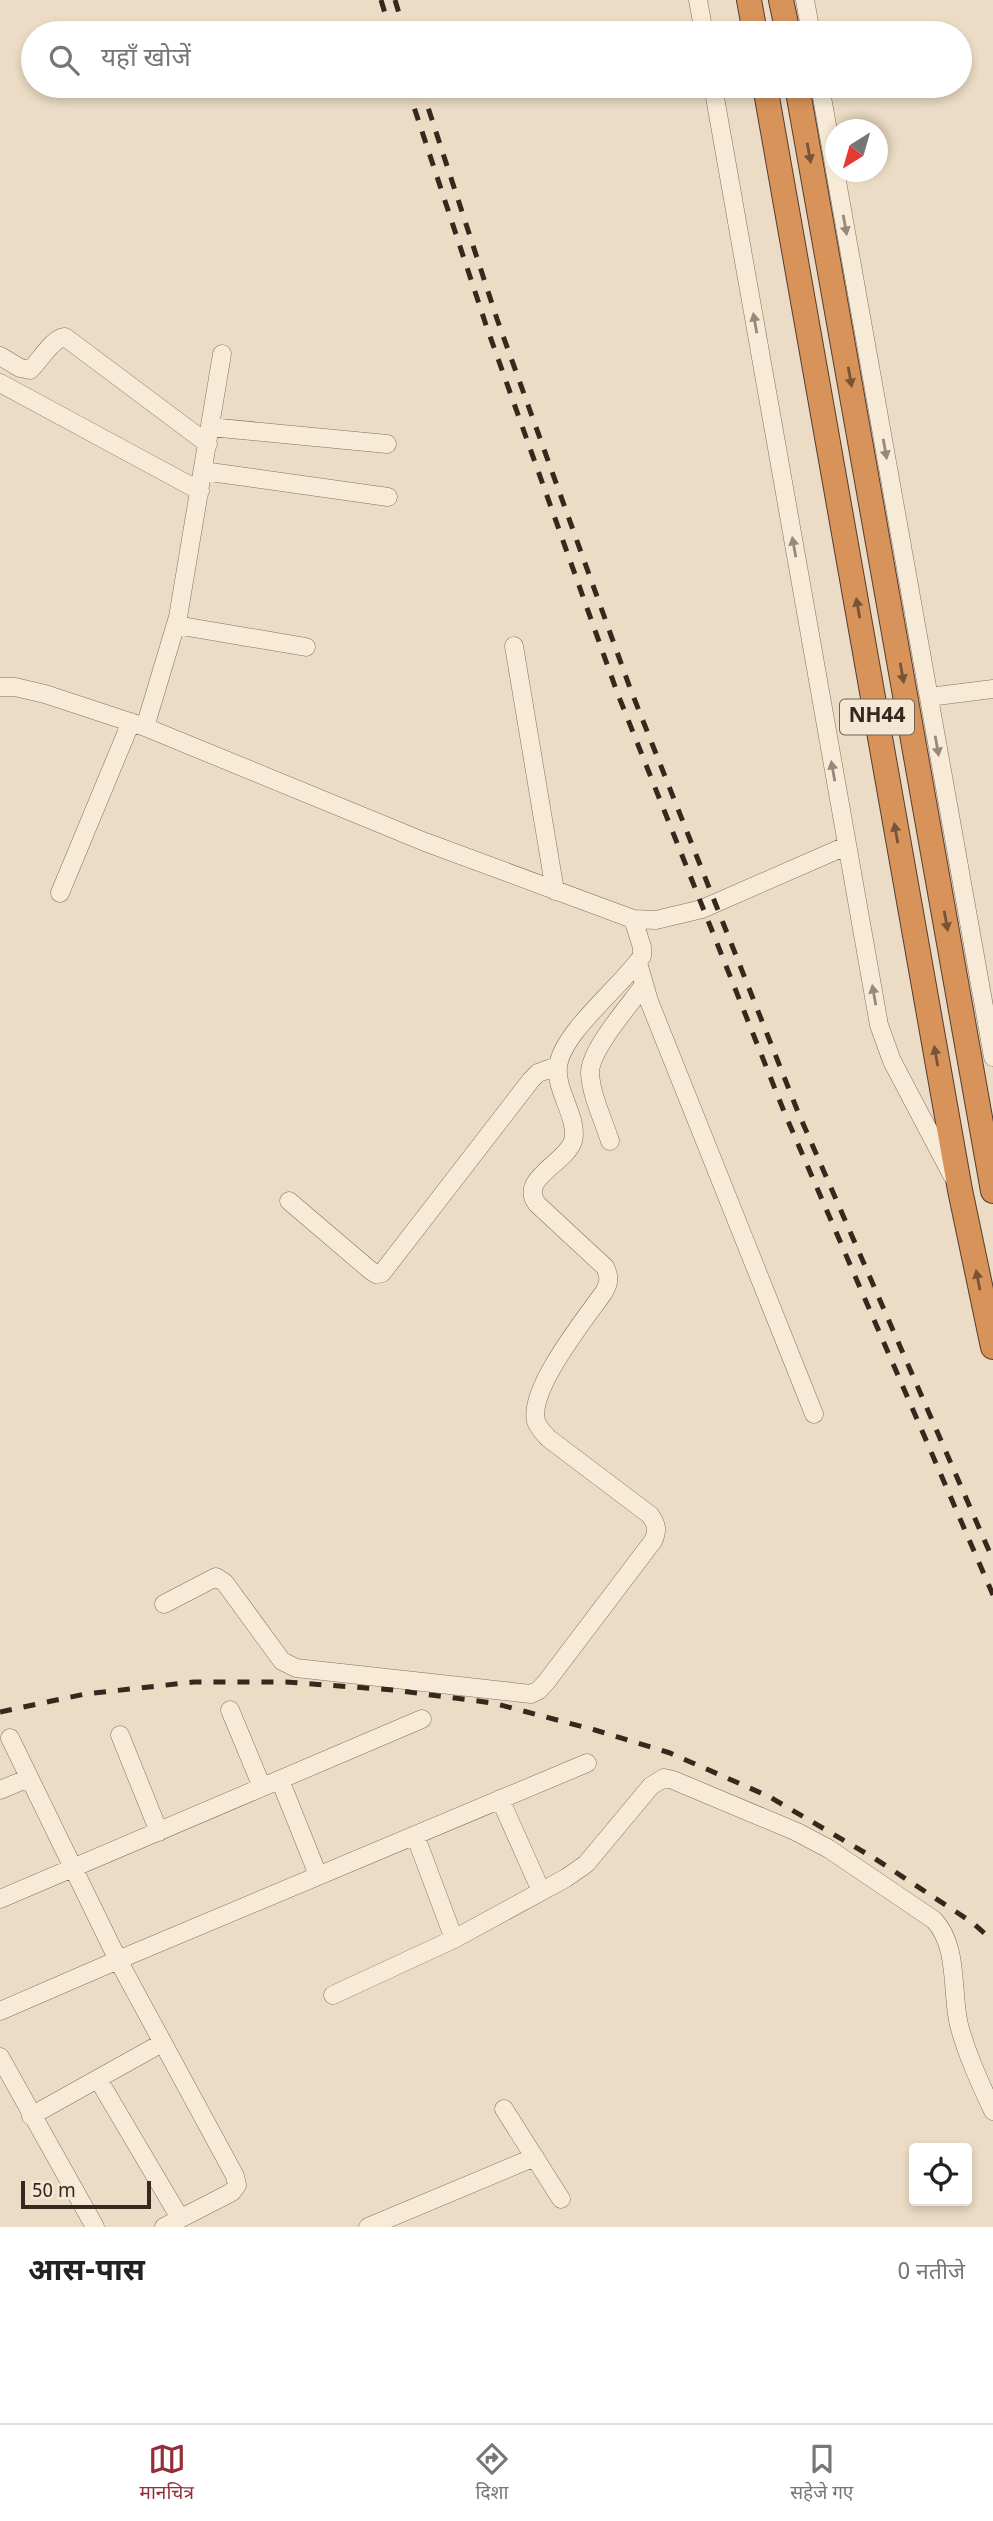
<!DOCTYPE html>
<html lang="hi">
<meta charset="utf-8">
<style>
:root{--surface:#fff;--page:#f2f2f2;--text:#222;--muted:#767676;--line:#e0e0e0;--accent:#922f3a}
body{margin:0;font-family:Georgia,"Noto Sans Devanagari",serif;background:var(--page);color:var(--text)}
.controls{position:absolute;right:21px;bottom:21px;display:grid;overflow:hidden;border-radius:7px;box-shadow:0 4px 10px #0003}
.controls button{width:63px;height:63px;display:grid;place-items:center;padding:0;border:0;border-bottom:2px solid var(--line);background:var(--surface);color:var(--text);font:35px sans-serif}
.compass{position:absolute;left:825px;top:119px;width:63px;height:63px;border-radius:50%;background:var(--surface);box-shadow:0 4px 10px #0003;rotate:217deg}
.scale{position:absolute;left:21px;bottom:18px;width:130px;box-sizing:border-box;padding-left:7px;border:4px solid #37281f;border-top:0;font-size:19px;line-height:24px;white-space:nowrap;color:#37281f;-webkit-text-stroke:5px #f4e7d4;paint-order:stroke}
.list{margin:0;padding:0;list-style:none}
h2{display:flex;justify-content:space-between;align-items:center;height:91px;margin:0;padding:0 28px;font-size:30px}
h2 small{font-size:23px;font-weight:400;color:var(--muted)}
.icon{flex:none;width:38px;height:38px;fill:none;stroke:currentColor;stroke-width:2;stroke-linecap:round;stroke-linejoin:round}
.map{position:relative;flex:none;width:993px;height:2227px;overflow:hidden}
.search{position:absolute;background:var(--surface);box-shadow:0 4px 10px #0003;left:21px;right:21px;top:21px;height:77px;display:flex;align-items:center;gap:18px;box-sizing:border-box;padding:0 24px;border-radius:38px;color:var(--muted);font-size:26px}
.sheet{height:196px;background:var(--surface)}
nav{display:flex;justify-content:space-around;align-items:center;box-sizing:border-box;height:98px;border-top:2px solid var(--line);background:var(--surface);font-size:19px;color:var(--muted)}
nav a{display:grid;justify-items:center;gap:4px}
nav .on{color:var(--accent)}
.map>svg:first-child{display:block}
</style>
<div class="map">
<svg width="993" height="2227" viewBox="0 0 993 2227">
<rect width="100%" height="100%" fill="#ecdcc5"/>
<g fill="none" stroke-linecap="round" stroke-linejoin="round">
<g stroke="#866e5c" stroke-width="19">
<path id="minor" d="M 698,0 L 704,33
M 805,0 L 811,33
M 713,86 L 879,1025 L 892,1061 L 952,1175
M 820,86 L 993,1057
M 0,356 L 20,368 L 30,370 C 41,360 51,339 65,337 L 208,444
M 0,383 L 200,491
M 210,427 L 387,444
M 203,471 L 388,497
M 176,625 L 306,647
M 514,646 L 555,891
M 0,687 L 15,687 L 45,694 L 145,727 L 425,842 L 633,919 L 656,920 L 702,909 L 846,846
M 929,697 L 993,689
M 145,727 L 178,617 L 222,354
M 60,893 L 131,722
M 638,963 L 649,1001 L 814,1414
M 610,1141 C 603,1119 591,1095 590,1073 C 590,1049 630,1005 644,985
M 289,1201 L 370,1270 L 376,1274 L 382,1273 L 531,1080 L 538,1073 L 557,1066
M 164,1604 L 216,1577 L 225,1583 L 282,1661 L 296,1668 L 531,1694 L 539,1690 L 547,1681 L 653,1541 C 658,1530 657,1525 650,1515 L 548,1438 C 544,1433 538,1428 536,1421 C 528,1389 586,1318 604,1292 C 609,1283 610,1277 605,1267 L 537,1204 C 518,1179 566,1163 573,1141 C 579,1119 555,1090 558,1067 C 561,1033 622,986 642,956 L 642,947 L 633,919
M 230,1710 L 262,1787
M 120,1735 L 159,1832
M 280,1780 L 318,1875
M 0,1790 L 29,1778
M 500,1799 L 541,1891
M 0,1899 L 422,1719
M 454,1939 L 566,1878 L 586,1864 L 651,1786 L 664,1778 L 673,1780 L 797,1832 L 829,1849 L 934,1920 C 959,1947 951,1991 959,2025 C 967,2055 980,2083 993,2111
M 333,1995 L 454,1939 L 415,1835
M 0,2011 L 118,1960 L 10,1738
M 0,2057 L 95,2227
M 98,2079 L 180,2218
M 504,2109 L 561,2199
M 31,2116 L 162,2043
M 164,2227 L 232,2192 L 237,2185 L 235,2176 L 118,1960 L 587,1763
M 368,2227 L 535,2157"/>
</g>
<g stroke="#543d30" stroke-width="26">
<path id="highway" d="M 749,0 L 755,33
M 781,0 L 788,33
M 765,86 L 960,1190 L 993,1347
M 797,86 L 993,1191"/>
</g>
<use href="#minor" stroke="#f7ebd8" stroke-width="18"/>
<use href="#highway" stroke="#d7935a" stroke-width="24"/>
<path stroke="#37281f" stroke-width="5" stroke-dasharray="12 12" stroke-linecap="butt" d="M 381,0 L 391,33
M 395,0 L 405,33
M 407,86 L 486,325 L 617,692 L 785,1114 L 993,1595
M 421,86 L 497,319 L 630,688 L 798,1112 L 993,1560
M 0,1712 L 85,1694 L 194,1682 L 286,1682 L 393,1690 L 493,1703 L 595,1730 L 670,1753 L 768,1796 L 874,1858 L 973,1923 L 993,1941"/>
</g>
<defs><path id="oneway-solid" d="M-6-.8H1V-3.2L6.5 0L1 3.2V.8H-6Z" transform="scale(1.75)"/></defs>
<g fill="#775337">
<use href="#oneway-solid" transform="translate(809 153) rotate(80)"/>
<use href="#oneway-solid" transform="translate(850 377) rotate(80)"/>
<use href="#oneway-solid" transform="translate(858 608) rotate(-100)"/>
<use href="#oneway-solid" transform="translate(902 673) rotate(80)"/>
<use href="#oneway-solid" transform="translate(896 833) rotate(-100)"/>
<use href="#oneway-solid" transform="translate(946 921) rotate(80)"/>
<use href="#oneway-solid" transform="translate(936 1056) rotate(-100)"/>
<use href="#oneway-solid" transform="translate(978 1280) rotate(-101)"/>
</g>
<g fill="#978a7c">
<use href="#oneway-solid" transform="translate(845 225) rotate(80)"/>
<use href="#oneway-solid" transform="translate(755 323) rotate(-100)"/>
<use href="#oneway-solid" transform="translate(885 449) rotate(80)"/>
<use href="#oneway-solid" transform="translate(794 547) rotate(-100)"/>
<use href="#oneway-solid" transform="translate(937 746) rotate(80)"/>
<use href="#oneway-solid" transform="translate(833 771) rotate(-100)"/>
<use href="#oneway-solid" transform="translate(874 995) rotate(-100)"/>
</g>
<g text-anchor="middle" dominant-baseline="central" stroke-width="6" stroke-linejoin="round" paint-order="stroke">
<rect fill="#f4e7d4" stroke="#706155" stroke-width="2" x="840" y="699.5" width="74" height="35" rx="5"/>
<g font-size="21" font-weight="bold" fill="#37281f">
<text x="877" y="717">NH44</text>
</g>
</g>
</svg>
<div class="controls">
<button><svg class="icon" aria-label="locate" viewBox="0 0 24 24"><circle cx="12" cy="12" r="6"/><path d="M12 2v4M12 18v4M2 12h4M18 12h4"/></svg></button>
</div>
<svg class="compass" viewBox="-18 -18 36 36"><path d="M0-13l5 13h-10z" fill="#e53935"/><path d="M0 13l5-13h-10z" fill="#767676"/></svg>
<div class="scale">50 m</div>
<div class="search"><svg class="icon" aria-label="search" viewBox="0 0 24 24"><circle cx="10" cy="10" r="6"/><path d="M15 15l6 6"/></svg>यहाँ खोजें</div>
</div>
<section class="sheet">
<h2>आस-पास<small>0 नतीजे</small></h2>
<ul class="list">
</ul>
</section>
<nav>
<a class="on"><svg class="icon" aria-label="map" viewBox="0 0 24 24"><path d="M3 6l6-2 6 2 6-2v14l-6 2-6-2-6 2zM9 4v14M15 6v14"/></svg>मानचित्र</a>
<a><svg class="icon" aria-label="directions" viewBox="0 0 24 24"><path d="M12 3l9 9-9 9-9-9zM9 14v-3h6M13 9l2 2-2 2"/></svg>दिशा</a>
<a><svg class="icon" aria-label="saved" viewBox="0 0 24 24"><path d="M7 4h10v16l-5-4-5 4z"/></svg>सहेजे गए</a>
</nav>
